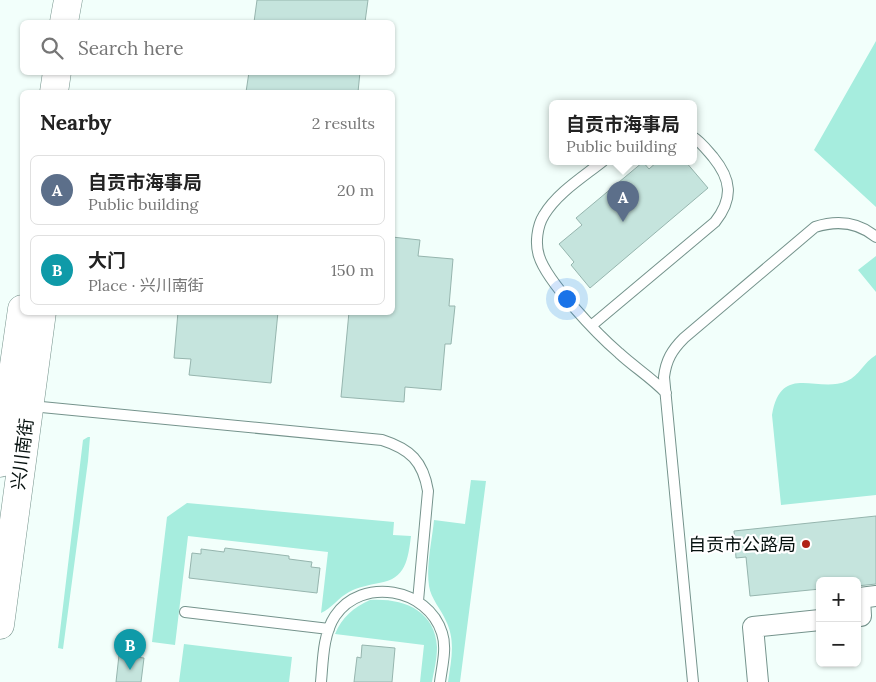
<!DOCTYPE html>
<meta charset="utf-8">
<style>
:root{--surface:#fff;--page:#f2f2f2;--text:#222;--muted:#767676;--line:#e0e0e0;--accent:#db2777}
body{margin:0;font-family:Lora,"Noto Sans SC",serif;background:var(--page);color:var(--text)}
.controls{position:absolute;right:15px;bottom:15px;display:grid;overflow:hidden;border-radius:8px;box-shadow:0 1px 4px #0004}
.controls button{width:45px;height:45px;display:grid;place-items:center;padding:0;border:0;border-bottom:1px solid var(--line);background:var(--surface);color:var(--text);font:25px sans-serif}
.you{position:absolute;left:566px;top:298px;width:18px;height:18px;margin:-12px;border:4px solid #fff;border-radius:50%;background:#1a73e8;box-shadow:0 0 0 8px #1a73e833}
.badge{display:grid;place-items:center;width:32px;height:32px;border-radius:50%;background:var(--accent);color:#fff;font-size:16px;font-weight:700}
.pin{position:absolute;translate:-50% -41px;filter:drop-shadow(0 1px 2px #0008)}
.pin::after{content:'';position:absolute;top:26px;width:18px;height:15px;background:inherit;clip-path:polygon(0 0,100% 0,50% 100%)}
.popup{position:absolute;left:549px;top:100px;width:148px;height:65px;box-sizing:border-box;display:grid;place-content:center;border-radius:8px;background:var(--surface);filter:drop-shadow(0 1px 4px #0005);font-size:16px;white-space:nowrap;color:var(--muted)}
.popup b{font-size:19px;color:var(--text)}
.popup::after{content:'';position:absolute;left:50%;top:100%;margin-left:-10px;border:10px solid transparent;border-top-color:var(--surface)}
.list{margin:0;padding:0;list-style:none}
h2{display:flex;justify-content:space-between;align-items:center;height:65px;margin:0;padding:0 20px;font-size:21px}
h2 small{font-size:16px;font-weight:400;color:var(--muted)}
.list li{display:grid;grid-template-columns:32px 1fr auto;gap:15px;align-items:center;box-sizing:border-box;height:70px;margin:0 10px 10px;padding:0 10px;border:1px solid var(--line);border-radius:8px}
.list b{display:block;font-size:19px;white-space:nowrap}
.list p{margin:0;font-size:16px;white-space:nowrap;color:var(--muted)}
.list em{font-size:16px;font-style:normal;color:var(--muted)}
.icon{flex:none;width:28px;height:28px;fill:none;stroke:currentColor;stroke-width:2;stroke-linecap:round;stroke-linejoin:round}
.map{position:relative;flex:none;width:876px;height:682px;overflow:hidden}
.search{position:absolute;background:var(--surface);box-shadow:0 1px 4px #0004;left:20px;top:20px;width:375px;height:55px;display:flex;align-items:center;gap:12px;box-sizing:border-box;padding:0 18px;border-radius:8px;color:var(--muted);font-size:19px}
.panel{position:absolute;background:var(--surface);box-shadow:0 1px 4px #0004;left:20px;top:90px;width:375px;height:225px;border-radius:8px}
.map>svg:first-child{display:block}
</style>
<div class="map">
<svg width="876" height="682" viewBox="0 0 876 682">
<rect width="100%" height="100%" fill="#f2fffb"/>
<path fill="#a6edde" d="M 876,41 L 876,207 L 814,150 Z
M 876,256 L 876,292 L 858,270 Z
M 876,355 L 876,495 L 781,505 L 772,415 C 781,362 817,394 847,381 C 859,376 864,362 876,355 Z
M 88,437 L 90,437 L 88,461 L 63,649 L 58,648 L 83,440 Z
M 471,480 L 486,481 L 460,682 L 448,682 C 451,661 456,641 446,621 C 441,609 431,599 429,586 C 426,565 432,541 434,520 L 465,524 Z
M 187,503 L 394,522 L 393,535 L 411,536 C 408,559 406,579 379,583 C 369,585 358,587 349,592 C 338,598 332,608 321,613 L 328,552 L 188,536 L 175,645 L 152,642 L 167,517 Z
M 370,600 C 403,598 435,610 437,647 C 437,659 434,671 432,682 L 420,682 L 424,645 L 335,634 C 342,617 353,608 370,600 Z
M 184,644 L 292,657 L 289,682 L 179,682 Z"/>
<path fill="#c5e4dd" stroke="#96b5ae" d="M 257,0 L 368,0 L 365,22 L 254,22 Z
M 249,72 L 360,72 L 358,92 L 246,92 Z
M 658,161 L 685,161 L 708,188 L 590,288 L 571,265 L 574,262 L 559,244 L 582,225 L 576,218 L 643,162 L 649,169 Z
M 392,237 L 420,240 L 418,256 L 453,259 L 449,306 L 455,306 L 451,344 L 445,344 L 441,390 L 405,387 L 404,402 L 341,397 L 349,312 L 392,312 Z
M 178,312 L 278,312 L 271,383 L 189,375 L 191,359 L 174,358 Z
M 876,516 L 876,584 L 857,586 L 857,581 L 820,581 L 820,589 L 750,596 L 746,557 L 736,558 L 734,531 Z
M 225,548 L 289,556 L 289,559 L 312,562 L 311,567 L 320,568 L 317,593 L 189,578 L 192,553 L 201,554 L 201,549 L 224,552 Z
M 362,645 L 395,648 L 392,682 L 354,682 L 357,657 L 361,658 Z
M 119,655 L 144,658 L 141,682 L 116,682 Z"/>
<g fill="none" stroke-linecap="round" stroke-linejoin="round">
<g stroke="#75938c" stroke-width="12">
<path id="lane" d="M 603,161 C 583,177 557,193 544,215 C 537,226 535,244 539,256 C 547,282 598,335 619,353 C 634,367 652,378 666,393
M 591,326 L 715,222 C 734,198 731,179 713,157 C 706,149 701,142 693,137
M 31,406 L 382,440 C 410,449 423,461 428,491 L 418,601
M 185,612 L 329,629
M 321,682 C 323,660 323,634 335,616 C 362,576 428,588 442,633 C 447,648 442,666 440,682
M 693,682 L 664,377 C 666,360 672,350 684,338 L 815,227 C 837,220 858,222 876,237"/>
</g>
<g stroke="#75938c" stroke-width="22">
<path id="street" d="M 857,616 L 861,616 L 860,598 L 876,596
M 758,682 L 753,627 L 820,620"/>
</g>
<g stroke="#75938c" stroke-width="29">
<path id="secondary" d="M 64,22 L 68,0
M 54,92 L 57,72
M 0,463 L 22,309
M 0,625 L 42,312"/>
</g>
<use href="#lane" stroke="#fff" stroke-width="10"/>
<use href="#street" stroke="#fff" stroke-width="20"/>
<use href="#secondary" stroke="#fff" stroke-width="28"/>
</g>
<circle fill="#b02115" stroke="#fff" stroke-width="2" cx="806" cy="544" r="5"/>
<g text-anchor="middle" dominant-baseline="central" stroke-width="4.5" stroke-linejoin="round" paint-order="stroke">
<g font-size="18" fill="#06110f" stroke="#fff">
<text transform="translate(22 454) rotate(-83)">兴川南街</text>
</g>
<g font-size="18" fill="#06110f" stroke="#fff" text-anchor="end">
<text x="796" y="544">自贡市公路局</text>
</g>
</g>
</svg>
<div class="controls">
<button>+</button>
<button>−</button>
</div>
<div class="you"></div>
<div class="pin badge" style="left:623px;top:222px;background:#5c6f8a">A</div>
<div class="popup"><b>自贡市海事局</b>Public building</div>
<div class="pin badge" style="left:130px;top:670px;background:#0f9aa8">B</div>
<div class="search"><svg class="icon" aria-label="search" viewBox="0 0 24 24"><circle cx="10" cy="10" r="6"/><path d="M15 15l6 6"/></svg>Search here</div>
<section class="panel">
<h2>Nearby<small>2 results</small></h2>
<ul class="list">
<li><span class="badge" style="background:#5c6f8a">A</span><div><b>自贡市海事局</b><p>Public building</p></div><em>20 m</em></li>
<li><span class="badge" style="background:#0f9aa8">B</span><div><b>大门</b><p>Place · 兴川南街</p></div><em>150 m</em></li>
</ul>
</section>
</div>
